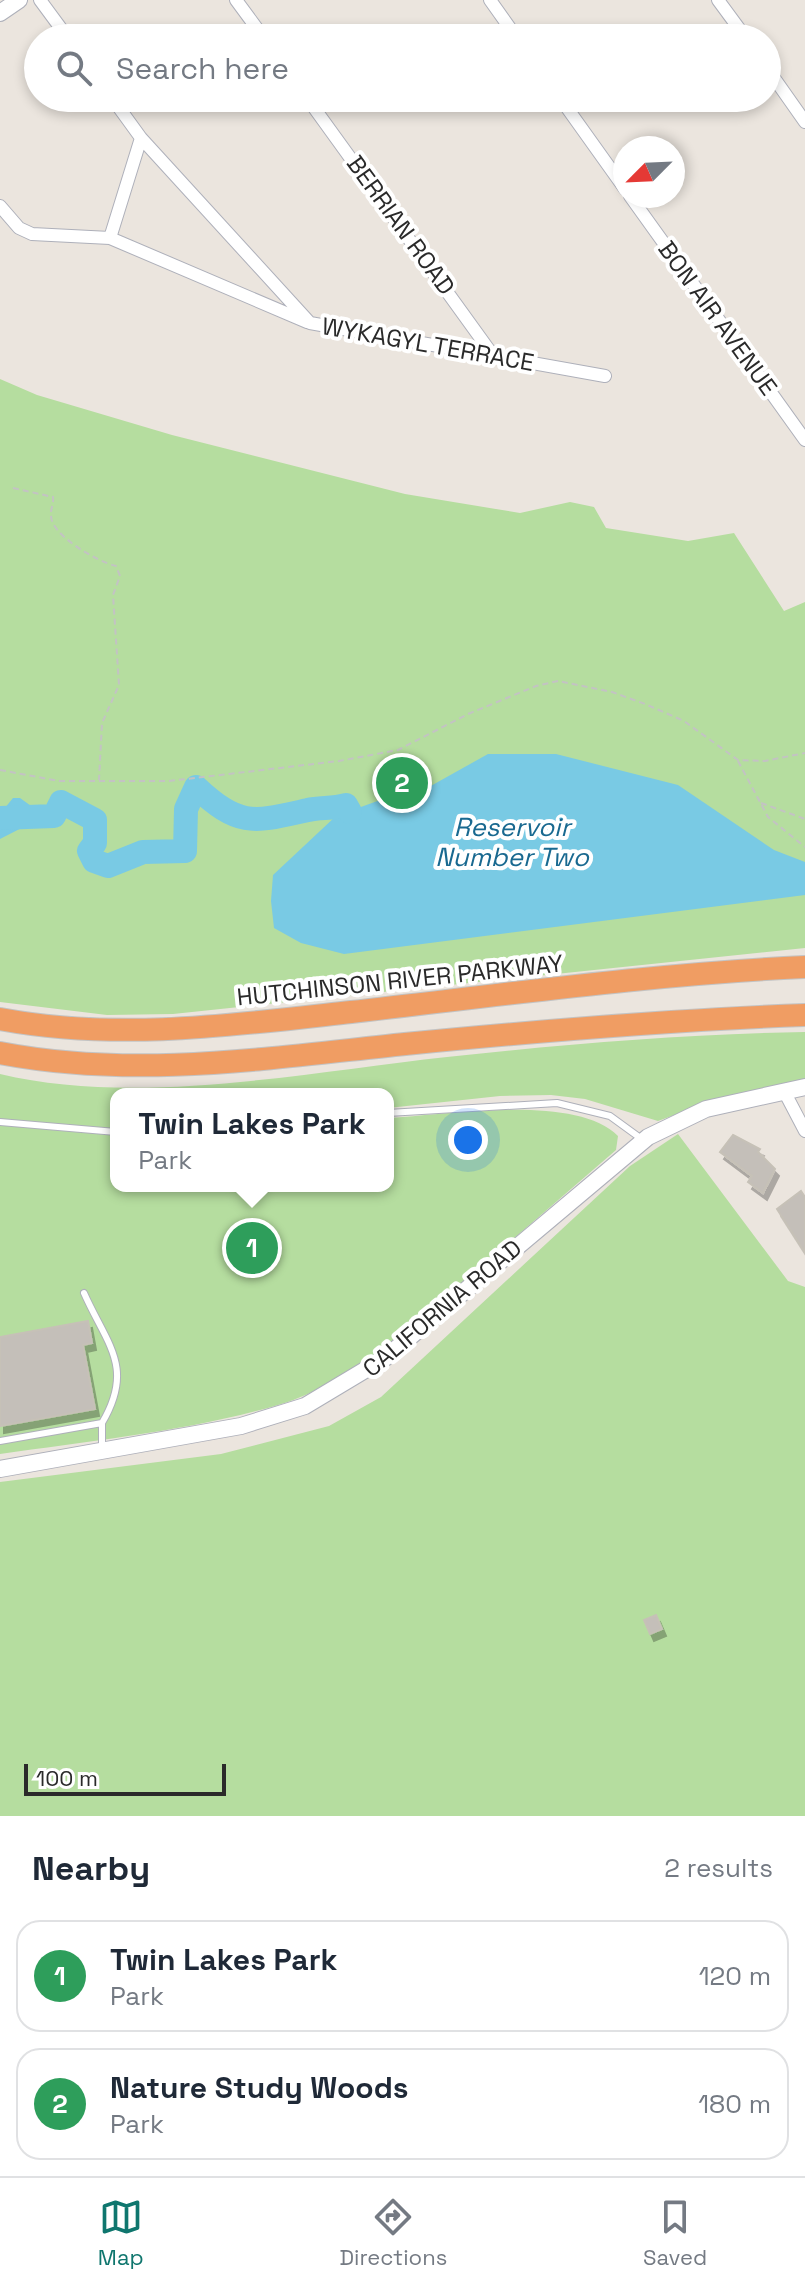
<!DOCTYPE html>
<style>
:root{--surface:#fff;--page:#f6f6f7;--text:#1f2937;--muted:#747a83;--line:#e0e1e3;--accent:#0f766e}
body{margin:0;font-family:"Space Grotesk",sans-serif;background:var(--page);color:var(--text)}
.compass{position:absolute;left:613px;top:136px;width:72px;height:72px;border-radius:50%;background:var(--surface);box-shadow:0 4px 12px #0003;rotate:246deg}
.scale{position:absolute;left:24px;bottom:20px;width:202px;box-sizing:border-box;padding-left:8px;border:4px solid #2a2a2a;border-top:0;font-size:22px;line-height:28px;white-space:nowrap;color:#2a2a2a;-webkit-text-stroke:6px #fff;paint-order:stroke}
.you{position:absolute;left:468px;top:1140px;width:28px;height:28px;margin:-20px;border:6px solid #fff;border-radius:50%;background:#1a73e8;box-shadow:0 0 0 12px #1a73e833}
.badge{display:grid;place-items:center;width:52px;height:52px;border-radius:50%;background:var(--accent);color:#fff;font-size:26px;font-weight:700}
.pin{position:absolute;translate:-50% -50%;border:4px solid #fff;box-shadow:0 2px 8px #0006}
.popup{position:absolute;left:110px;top:1088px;width:284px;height:104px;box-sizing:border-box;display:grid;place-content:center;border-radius:16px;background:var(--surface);filter:drop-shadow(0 2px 6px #0005);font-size:26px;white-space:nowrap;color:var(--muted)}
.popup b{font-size:30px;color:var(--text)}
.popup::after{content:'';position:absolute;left:50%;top:100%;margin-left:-16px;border:16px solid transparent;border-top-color:var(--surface)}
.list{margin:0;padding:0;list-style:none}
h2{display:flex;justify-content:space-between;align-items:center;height:104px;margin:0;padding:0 32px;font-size:34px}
h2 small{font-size:26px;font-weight:400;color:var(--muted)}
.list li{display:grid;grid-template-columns:52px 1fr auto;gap:24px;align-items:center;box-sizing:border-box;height:112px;margin:0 16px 16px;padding:0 16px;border:2px solid var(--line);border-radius:24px}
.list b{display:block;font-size:30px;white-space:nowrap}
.list p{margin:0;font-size:26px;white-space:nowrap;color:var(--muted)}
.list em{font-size:26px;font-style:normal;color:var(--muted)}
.icon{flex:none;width:44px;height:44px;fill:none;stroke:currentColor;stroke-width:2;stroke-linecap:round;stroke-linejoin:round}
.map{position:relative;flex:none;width:805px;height:1816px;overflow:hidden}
.search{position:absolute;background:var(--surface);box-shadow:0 4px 12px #0003;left:24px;right:24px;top:24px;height:88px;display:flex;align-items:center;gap:20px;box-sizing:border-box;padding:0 28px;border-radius:44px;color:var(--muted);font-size:30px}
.sheet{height:360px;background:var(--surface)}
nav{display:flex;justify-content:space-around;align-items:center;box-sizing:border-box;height:112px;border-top:2px solid var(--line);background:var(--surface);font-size:22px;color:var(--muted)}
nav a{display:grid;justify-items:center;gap:4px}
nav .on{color:var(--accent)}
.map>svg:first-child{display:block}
</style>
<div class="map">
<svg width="805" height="1816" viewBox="0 0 805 1816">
<defs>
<filter id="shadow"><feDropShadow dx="4" dy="7" stdDeviation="0" flood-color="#0004"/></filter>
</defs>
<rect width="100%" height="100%" fill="#ebe5de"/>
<path fill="#b5dd9f" d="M 0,379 L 37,395 L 172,435 L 405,494 L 520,513 L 570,502 L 594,507 L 606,528 L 688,541 L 734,533 L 784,611 L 805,602 L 805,948 L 173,1014 L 107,1015 L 0,1002 Z
M 805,1032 L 805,1079 L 721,1098 L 658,1121 L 585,1099 L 551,1095 L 500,1096 L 388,1108 L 388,1094 L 116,1094 L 116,1186 L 388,1186 L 388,1118 C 446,1115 576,1093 618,1136 L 616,1150 L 391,1345 C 357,1368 317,1394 278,1405 C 189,1431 91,1441 0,1454 L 0,1074 C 137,1107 309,1072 447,1057 C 566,1044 686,1034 805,1032 Z
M 678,1134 L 788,1281 L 805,1287 L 805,1816 L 0,1816 L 0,1482 L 221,1454 L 329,1426 L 381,1397 L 630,1166 Z"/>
<path fill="#79cae4" d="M 488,754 L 556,754 L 678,785 L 774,850 L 805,862 L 805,895 L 344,954 L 301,943 L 274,928 L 271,901 L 273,875 L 336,816 L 383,799 L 411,797 Z
M 13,798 L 20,798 L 45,816 L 0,839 L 0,814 Z"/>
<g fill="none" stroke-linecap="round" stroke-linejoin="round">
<path stroke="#79cae4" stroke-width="24" d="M 0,818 L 54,816 L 61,802 L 95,820 L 95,843 L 89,851 L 94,861 L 108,866 L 143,852 L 185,851 L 186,809 L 196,787 C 240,828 254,822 308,810 C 320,807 333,809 346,805 L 350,812"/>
</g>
<path fill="#c4bfb9" stroke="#c6c1b7" stroke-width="2" filter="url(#shadow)" d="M 733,1135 L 760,1149 L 758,1152 L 775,1169 L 763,1193 L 748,1182 L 752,1176 L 720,1152 Z
M 801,1191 L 805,1197 L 805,1253 L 777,1209 Z
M 88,1321 L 92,1343 L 83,1345 L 95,1409 L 0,1426 L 0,1337 Z
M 656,1615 L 662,1629 L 650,1634 L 644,1620 Z"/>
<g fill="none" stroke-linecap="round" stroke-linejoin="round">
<g stroke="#aeb0ba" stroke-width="8">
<path id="lane" d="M 388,1113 L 557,1103 L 610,1116 L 643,1140
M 0,1122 L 116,1132
M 84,1293 C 107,1345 135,1367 102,1423
M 0,1441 L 102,1423 L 102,1447"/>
</g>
<g stroke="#aeb0ba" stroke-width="14">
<path id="street" d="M 40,0 L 68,38
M 236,0 L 264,38
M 490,0 L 517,38
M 718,0 L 746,38
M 767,68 L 805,122
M 112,98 L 141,138 L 310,323 L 605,376
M 307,98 L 492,354
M 560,98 L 625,189
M 630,196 L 805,440
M 0,206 L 19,228 L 32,234 L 110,238 L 307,322
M 110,238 L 141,138
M 784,1091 L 805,1131"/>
</g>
<g stroke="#aeb0ba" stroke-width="18">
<path id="secondary" d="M 0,13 L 19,0
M 0,1469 L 241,1426 L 305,1406 L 385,1358 L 648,1137 L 706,1109 L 805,1087"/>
</g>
<g stroke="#c3c3c3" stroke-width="24">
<path id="highway" d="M 0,1019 C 118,1041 234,1025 351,1012 C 502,995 653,974 805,967
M 0,1053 C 136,1079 269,1058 405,1044 C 538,1031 671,1020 805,1015"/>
</g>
<path stroke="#c3c3c3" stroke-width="2" stroke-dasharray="6 4" stroke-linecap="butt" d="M 13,488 L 53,497 C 54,504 50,510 51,516 C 52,536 98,562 116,566 L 120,576 L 113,595 L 119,685 L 102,723 L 99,780
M 738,761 L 768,817 L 805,847
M 0,770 L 59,781 L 169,781 L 339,761 L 398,750 L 468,714 L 536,686 L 558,681 L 612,692 L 645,704 L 684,721 L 738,760 L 765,761 L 805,753
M 761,803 L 805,819"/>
<use href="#lane" stroke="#fff" stroke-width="6"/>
<use href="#street" stroke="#fff" stroke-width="12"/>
<use href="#secondary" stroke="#fff" stroke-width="16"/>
<use href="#highway" stroke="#f09d63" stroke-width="22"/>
</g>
<g text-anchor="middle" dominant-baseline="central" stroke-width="8" stroke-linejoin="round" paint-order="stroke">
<g font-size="24" fill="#2a2a2a" stroke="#fff">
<text transform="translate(401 225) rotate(54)">BERRIAN ROAD</text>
<text transform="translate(718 318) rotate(54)">BON AIR AVENUE</text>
<text transform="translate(428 344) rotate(10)">WYKAGYL TERRACE</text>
<text transform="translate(400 980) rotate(-6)">HUTCHINSON RIVER PARKWAY</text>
<text transform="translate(442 1308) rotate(-40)">CALIFORNIA ROAD</text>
</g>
<g font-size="26" font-style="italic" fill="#196990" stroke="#fff">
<text x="512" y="827">Reservoir<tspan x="512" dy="30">Number Two</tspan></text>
</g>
</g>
</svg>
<svg class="compass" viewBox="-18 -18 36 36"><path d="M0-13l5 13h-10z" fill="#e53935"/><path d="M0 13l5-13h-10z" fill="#747a83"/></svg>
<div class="scale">100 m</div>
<div class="you"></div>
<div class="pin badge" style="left:252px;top:1248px;background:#2e9e5b">1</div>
<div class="popup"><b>Twin Lakes Park</b>Park</div>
<div class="pin badge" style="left:402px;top:783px;background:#2e9e5b">2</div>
<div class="search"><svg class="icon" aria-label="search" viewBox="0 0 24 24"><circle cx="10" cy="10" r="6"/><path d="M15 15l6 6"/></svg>Search here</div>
</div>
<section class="sheet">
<h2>Nearby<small>2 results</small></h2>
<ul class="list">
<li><span class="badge" style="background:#2e9e5b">1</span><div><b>Twin Lakes Park</b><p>Park</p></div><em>120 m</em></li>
<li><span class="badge" style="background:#2e9e5b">2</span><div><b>Nature Study Woods</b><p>Park</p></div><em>180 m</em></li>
</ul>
</section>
<nav>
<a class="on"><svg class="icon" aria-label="map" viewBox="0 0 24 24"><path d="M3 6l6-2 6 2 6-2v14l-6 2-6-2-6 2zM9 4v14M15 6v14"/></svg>Map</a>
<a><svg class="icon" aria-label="directions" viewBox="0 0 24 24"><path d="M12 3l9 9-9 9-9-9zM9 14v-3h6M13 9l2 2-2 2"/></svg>Directions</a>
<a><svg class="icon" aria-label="saved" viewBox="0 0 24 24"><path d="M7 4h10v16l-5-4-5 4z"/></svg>Saved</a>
</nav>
